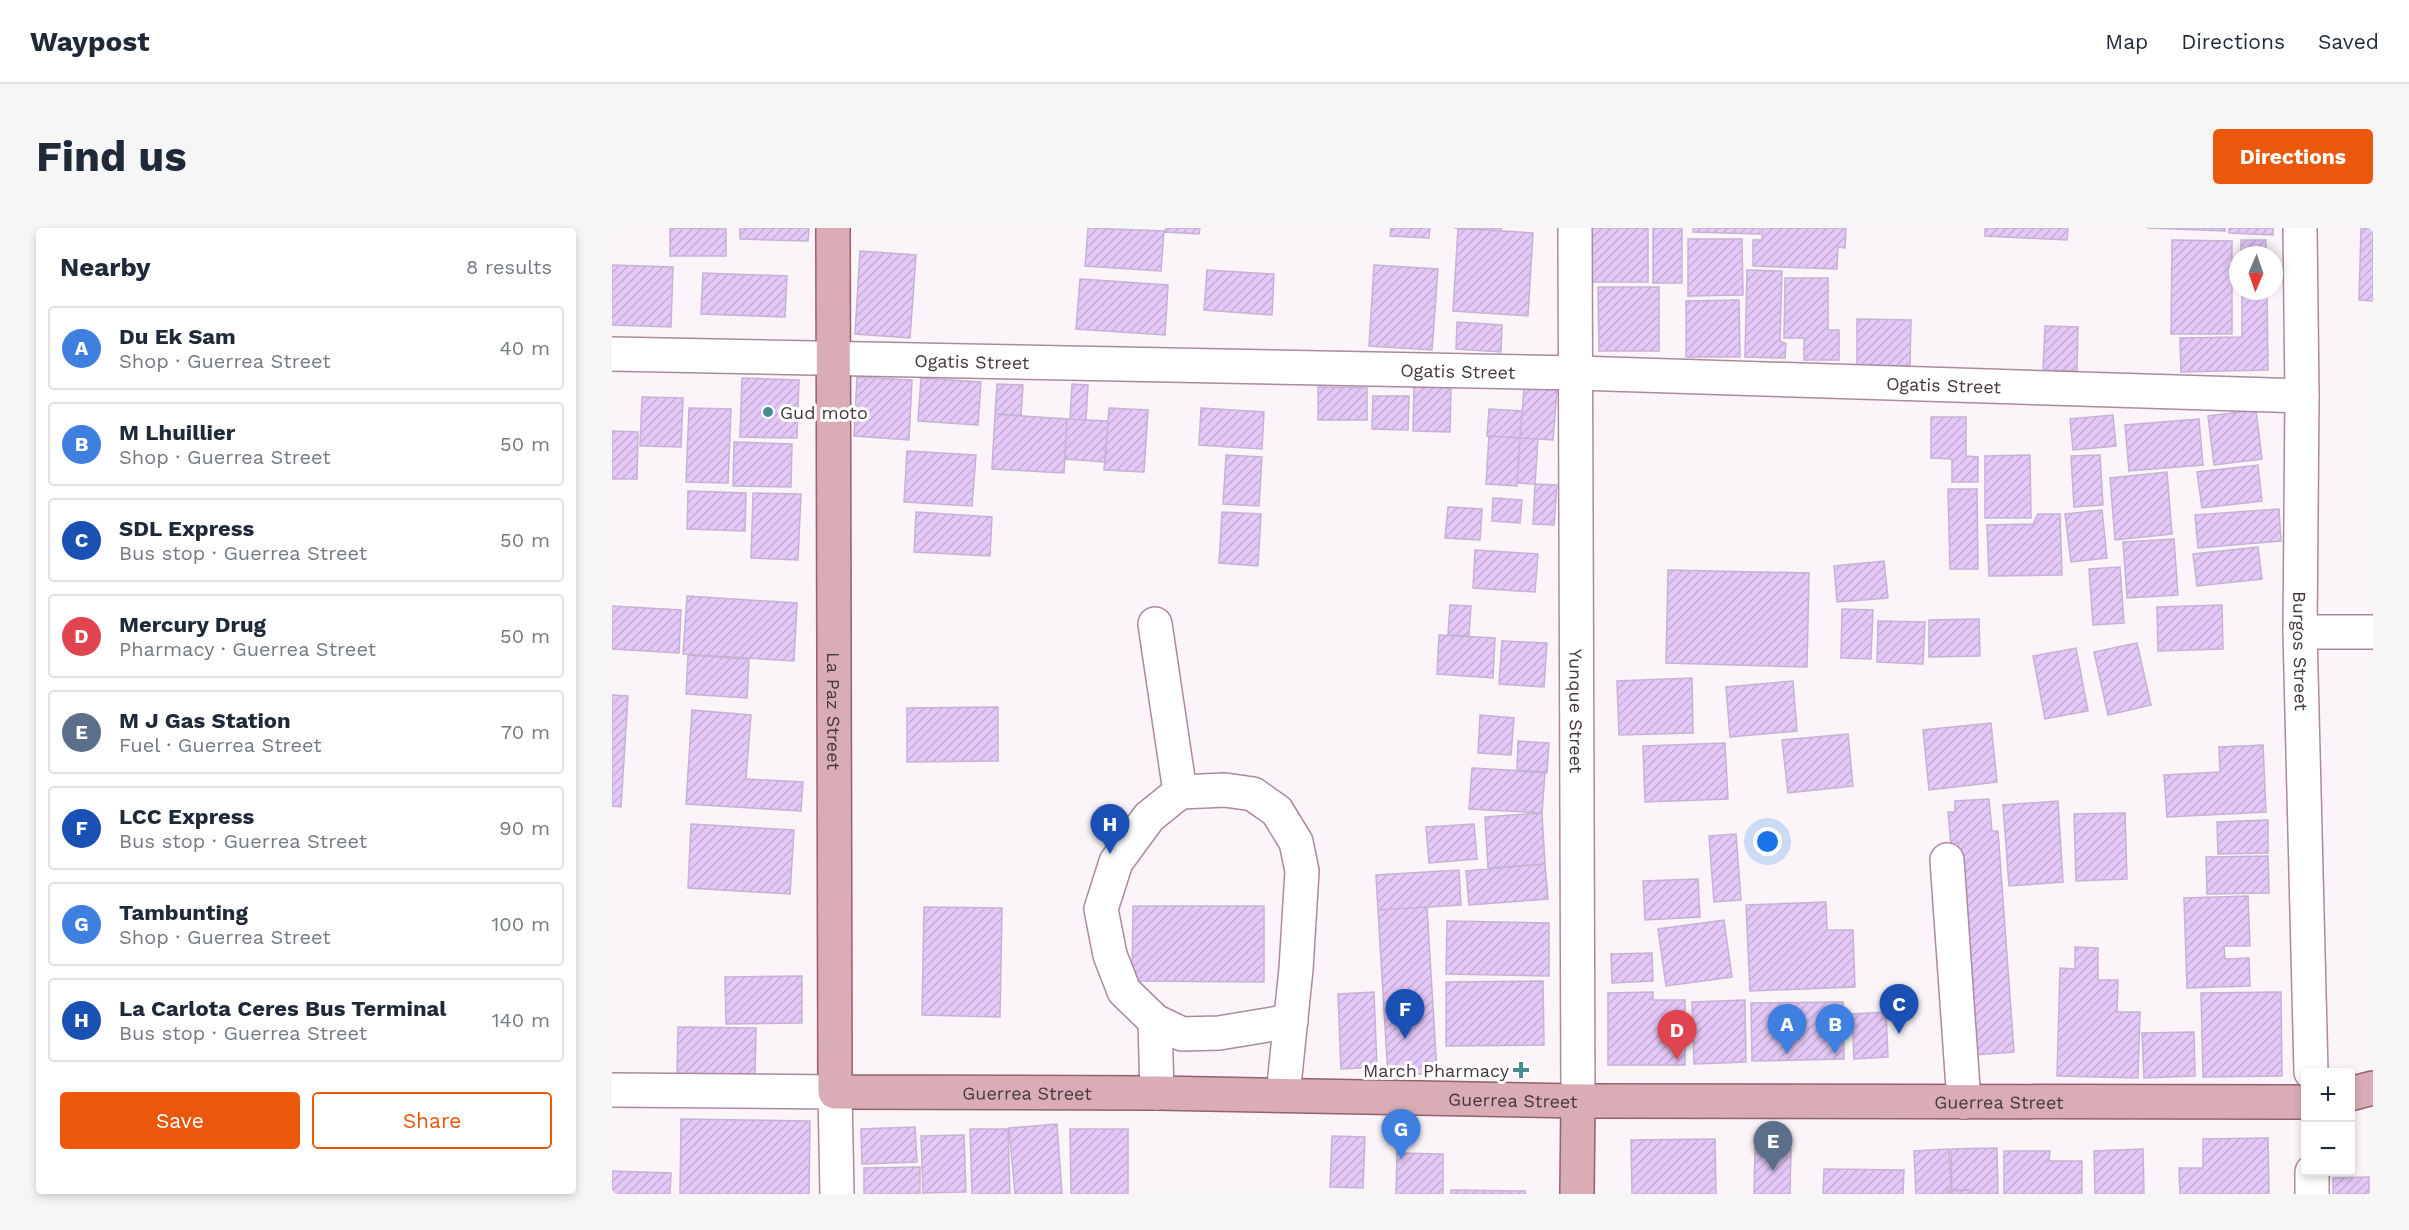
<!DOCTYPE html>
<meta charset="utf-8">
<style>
:root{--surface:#fff;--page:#f6f6f7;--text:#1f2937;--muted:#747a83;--line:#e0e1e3;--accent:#ea580c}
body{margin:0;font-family:"Work Sans",sans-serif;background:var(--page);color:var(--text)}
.controls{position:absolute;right:18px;bottom:18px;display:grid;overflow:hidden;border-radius:6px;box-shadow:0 3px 9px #0003}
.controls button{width:54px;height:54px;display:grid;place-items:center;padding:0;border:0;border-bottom:2px solid var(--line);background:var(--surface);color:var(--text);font:30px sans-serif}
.compass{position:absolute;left:1617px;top:18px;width:54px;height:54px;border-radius:50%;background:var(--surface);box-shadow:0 3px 9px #0003;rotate:182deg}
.you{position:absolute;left:1156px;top:614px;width:21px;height:21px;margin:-15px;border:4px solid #fff;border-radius:50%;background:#1a73e8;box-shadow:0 0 0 9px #1a73e833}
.badge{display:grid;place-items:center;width:39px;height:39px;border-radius:50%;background:var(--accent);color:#fff;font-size:20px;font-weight:700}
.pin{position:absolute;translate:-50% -50px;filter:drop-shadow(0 2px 3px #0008)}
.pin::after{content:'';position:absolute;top:32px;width:21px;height:18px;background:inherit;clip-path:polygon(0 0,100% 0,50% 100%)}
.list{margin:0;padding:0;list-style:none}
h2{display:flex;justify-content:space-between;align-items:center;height:78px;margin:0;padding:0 24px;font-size:26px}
h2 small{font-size:20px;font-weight:400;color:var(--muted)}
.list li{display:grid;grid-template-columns:39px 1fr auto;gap:18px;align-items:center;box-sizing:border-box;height:84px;margin:0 12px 12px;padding:0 12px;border:2px solid var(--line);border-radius:6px}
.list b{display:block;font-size:22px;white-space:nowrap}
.list p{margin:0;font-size:20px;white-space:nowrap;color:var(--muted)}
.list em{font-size:20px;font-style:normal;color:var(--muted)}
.actions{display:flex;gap:12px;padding:18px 24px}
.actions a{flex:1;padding:14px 0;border:2px solid var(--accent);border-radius:6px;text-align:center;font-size:21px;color:var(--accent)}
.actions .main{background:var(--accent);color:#fff}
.map{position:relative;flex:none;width:1761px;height:966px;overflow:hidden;border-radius:6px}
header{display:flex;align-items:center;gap:36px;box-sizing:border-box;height:84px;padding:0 30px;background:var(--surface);border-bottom:2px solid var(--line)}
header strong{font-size:28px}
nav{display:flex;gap:33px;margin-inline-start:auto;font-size:21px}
.intro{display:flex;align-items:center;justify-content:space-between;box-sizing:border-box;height:144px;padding:0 36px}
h1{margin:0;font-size:42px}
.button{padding:15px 27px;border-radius:6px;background:var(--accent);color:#fff;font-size:21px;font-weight:700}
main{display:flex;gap:36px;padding:0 36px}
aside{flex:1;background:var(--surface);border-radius:6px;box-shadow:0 3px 9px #0003}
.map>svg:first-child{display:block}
</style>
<header>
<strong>Waypost</strong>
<nav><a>Map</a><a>Directions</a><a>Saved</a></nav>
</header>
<div class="intro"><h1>Find us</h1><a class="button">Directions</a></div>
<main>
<aside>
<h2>Nearby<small>8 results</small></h2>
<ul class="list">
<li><span class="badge" style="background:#3f7fe0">A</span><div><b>Du Ek Sam</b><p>Shop · Guerrea Street</p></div><em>40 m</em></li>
<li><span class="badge" style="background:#3f7fe0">B</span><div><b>M Lhuillier</b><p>Shop · Guerrea Street</p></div><em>50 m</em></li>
<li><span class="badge" style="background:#1a4fb4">C</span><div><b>SDL Express</b><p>Bus stop · Guerrea Street</p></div><em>50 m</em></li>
<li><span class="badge" style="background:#e0444e">D</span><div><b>Mercury Drug</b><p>Pharmacy · Guerrea Street</p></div><em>50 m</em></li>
<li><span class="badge" style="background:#5c6f8a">E</span><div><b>M J Gas Station</b><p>Fuel · Guerrea Street</p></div><em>70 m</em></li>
<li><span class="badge" style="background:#1a4fb4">F</span><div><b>LCC Express</b><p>Bus stop · Guerrea Street</p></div><em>90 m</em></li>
<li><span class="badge" style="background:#3f7fe0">G</span><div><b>Tambunting</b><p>Shop · Guerrea Street</p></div><em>100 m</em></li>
<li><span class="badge" style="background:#1a4fb4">H</span><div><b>La Carlota Ceres Bus Terminal</b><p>Bus stop · Guerrea Street</p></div><em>140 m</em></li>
</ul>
<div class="actions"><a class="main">Save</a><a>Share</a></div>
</aside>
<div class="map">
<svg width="1761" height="966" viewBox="0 0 1761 966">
<defs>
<pattern id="building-hatch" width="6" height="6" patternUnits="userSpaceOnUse" patternTransform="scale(1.5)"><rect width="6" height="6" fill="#e4c8f7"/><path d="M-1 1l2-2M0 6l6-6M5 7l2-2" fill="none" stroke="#c5acd5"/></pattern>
</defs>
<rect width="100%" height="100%" fill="#fbf4f8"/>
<path fill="url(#building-hatch)" stroke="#c6b3d3" stroke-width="1.5" d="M 69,0 L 114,1 L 114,28 L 58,28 L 58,1 Z
M 128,0 L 197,0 L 196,13 L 128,11 Z
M 476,0 L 552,3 L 549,43 L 473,38 Z
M 554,0 L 588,0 L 587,6 L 553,4 Z
M 779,0 L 818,0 L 817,10 L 778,8 Z
M 842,0 L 889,0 L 889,3 Z
M 846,0 L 921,5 L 916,88 L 841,83 Z
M 978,0 L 1036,0 L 1036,54 L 978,54 Z
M 1041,0 L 1070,0 L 1070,55 L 1041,55 Z
M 1081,0 L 1148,0 L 1148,6 L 1081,4 Z
M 1150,0 L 1234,0 L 1233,20 L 1226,19 L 1225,41 L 1141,38 L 1141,12 L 1150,12 Z
M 1373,0 L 1456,0 L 1455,12 L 1373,8 Z
M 1535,0 L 1613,0 L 1613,3 Z
M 1617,0 L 1661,0 L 1661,7 L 1617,5 Z
M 1749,0 L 1761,0 L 1761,73 L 1747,72 Z
M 1076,11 L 1130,11 L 1131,67 L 1076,68 Z
M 1560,12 L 1620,13 L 1620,106 L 1559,106 Z
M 1629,12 L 1654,12 L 1654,27 L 1629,27 Z
M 248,23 L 304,27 L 298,110 L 243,106 Z
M 0,37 L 61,39 L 59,99 L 0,97 Z
M 762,37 L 826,41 L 820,122 L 757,118 Z
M 595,42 L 662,46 L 660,87 L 592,82 Z
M 1135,42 L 1170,43 L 1168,113 L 1174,116 L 1173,130 L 1133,129 Z
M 91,45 L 175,48 L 173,89 L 89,86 Z
M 1173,50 L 1216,50 L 1216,102 L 1227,102 L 1227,132 L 1192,132 L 1192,110 L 1172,110 Z
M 468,51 L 556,57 L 553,107 L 464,101 Z
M 986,59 L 1047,59 L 1047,123 L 987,123 Z
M 1630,63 L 1655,63 L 1656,142 L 1569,144 L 1568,110 L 1630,109 Z
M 1127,72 L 1128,129 L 1074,129 L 1074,73 Z
M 1245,91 L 1299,92 L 1298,138 L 1245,138 Z
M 845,94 L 890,97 L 889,124 L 844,121 Z
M 1433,98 L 1466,99 L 1465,143 L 1431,142 Z
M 245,149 L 300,152 L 297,212 L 242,208 Z
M 130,150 L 187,152 L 185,210 L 128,209 Z
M 309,150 L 369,154 L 366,197 L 306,193 Z
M 385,156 L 411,157 L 409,188 L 383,186 Z
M 460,156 L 476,157 L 474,192 L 458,191 Z
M 802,156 L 839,157 L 838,204 L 801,203 Z
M 706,159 L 755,160 L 755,192 L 706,192 Z
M 912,160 L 945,162 L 941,212 L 908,210 Z
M 761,168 L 797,168 L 796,202 L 760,201 Z
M 30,169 L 71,170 L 69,219 L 28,218 Z
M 77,180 L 119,181 L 116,255 L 74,254 Z
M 497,180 L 536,182 L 532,244 L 492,242 Z
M 589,180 L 652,184 L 650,221 L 587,217 Z
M 877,181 L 910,183 L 908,210 L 875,208 Z
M 1644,182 L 1650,231 L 1602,237 L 1596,188 Z
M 383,186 L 455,191 L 452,245 L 380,241 Z
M 1501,187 L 1504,218 L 1461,222 L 1458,191 Z
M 1319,189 L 1354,189 L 1354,228 L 1366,229 L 1366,254 L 1340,254 L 1340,231 L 1319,230 Z
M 455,191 L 496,193 L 493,234 L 453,231 Z
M 1587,191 L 1591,237 L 1517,243 L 1513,197 Z
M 0,203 L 26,204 L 25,251 L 0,251 Z
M 877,208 L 908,210 L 905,258 L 874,256 Z
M 908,210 L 926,211 L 923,256 L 905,255 Z
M 122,214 L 180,216 L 179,259 L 121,258 Z
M 295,223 L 364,227 L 360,278 L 292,274 Z
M 614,227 L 650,229 L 647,278 L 611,276 Z
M 1418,227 L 1419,290 L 1373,290 L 1373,228 Z
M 1488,227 L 1491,277 L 1462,279 L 1459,228 Z
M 1646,237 L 1650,273 L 1590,280 L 1585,244 Z
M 1555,244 L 1560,306 L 1503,312 L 1498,250 Z
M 923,256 L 945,257 L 942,297 L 921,296 Z
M 1336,261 L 1365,261 L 1366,341 L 1338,341 Z
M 76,263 L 134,265 L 133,303 L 75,301 Z
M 141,265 L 189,266 L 186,332 L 139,330 Z
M 881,270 L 910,272 L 908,295 L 880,293 Z
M 836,279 L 870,281 L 868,312 L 833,310 Z
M 1667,281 L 1669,313 L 1586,320 L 1583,287 Z
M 1490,282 L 1495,330 L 1459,334 L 1453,286 Z
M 304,284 L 380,289 L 378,328 L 302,324 Z
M 610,284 L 649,286 L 646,338 L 607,335 Z
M 1426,286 L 1448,286 L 1450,347 L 1377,348 L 1375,297 L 1421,296 Z
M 1562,311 L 1566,367 L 1515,370 L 1511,314 Z
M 1646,319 L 1650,351 L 1585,358 L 1581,326 Z
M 863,322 L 926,326 L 923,364 L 861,360 Z
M 1272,333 L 1276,370 L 1225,374 L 1222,338 Z
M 1508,339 L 1512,395 L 1481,397 L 1477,341 Z
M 1056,342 L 1197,345 L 1195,439 L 1054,435 Z
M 75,368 L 185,375 L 182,433 L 71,426 Z
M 838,377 L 859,378 L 857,408 L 836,407 Z
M 1610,377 L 1611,421 L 1546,423 L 1545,379 Z
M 0,378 L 69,382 L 67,425 L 0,421 Z
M 1230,381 L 1261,382 L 1259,431 L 1229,430 Z
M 1367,391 L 1368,428 L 1317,429 L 1317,392 Z
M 1266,393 L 1313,394 L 1311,436 L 1265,434 Z
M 827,407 L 883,410 L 881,450 L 825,446 Z
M 890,413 L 935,415 L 932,459 L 887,456 Z
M 1525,415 L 1539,477 L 1496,487 L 1482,424 Z
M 1464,420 L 1476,483 L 1433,491 L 1421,428 Z
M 76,427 L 137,431 L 135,470 L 74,466 Z
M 1080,450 L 1081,505 L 1007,507 L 1005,453 Z
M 1181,453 L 1185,503 L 1118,509 L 1114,459 Z
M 0,467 L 16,468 L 9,579 L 0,578 Z
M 386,479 L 386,533 L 295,534 L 295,480 Z
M 80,482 L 139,487 L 134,551 L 191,554 L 189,583 L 74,576 Z
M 868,487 L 902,490 L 899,527 L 866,525 Z
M 1379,495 L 1385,554 L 1317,562 L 1311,502 Z
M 1236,506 L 1241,558 L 1176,565 L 1170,512 Z
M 906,513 L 937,515 L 935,545 L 905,543 Z
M 1113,515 L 1116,571 L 1033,574 L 1031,518 Z
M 1651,517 L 1654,584 L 1555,589 L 1552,547 L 1608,544 L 1607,519 Z
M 860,540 L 933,544 L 930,585 L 857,581 Z
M 1377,571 L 1380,603 L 1386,603 L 1402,824 L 1363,827 L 1346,614 L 1339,617 L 1336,584 L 1343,584 L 1343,573 Z
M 1446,573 L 1451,654 L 1397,658 L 1391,577 Z
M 930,585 L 933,636 L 876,640 L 873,589 Z
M 1513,585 L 1515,651 L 1464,653 L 1462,586 Z
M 1656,592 L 1656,625 L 1606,626 L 1605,594 Z
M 79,596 L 182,602 L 178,666 L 76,660 Z
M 862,596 L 865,631 L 817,635 L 814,599 Z
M 1124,606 L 1129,672 L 1102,674 L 1097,608 Z
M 1656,628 L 1657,665 L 1595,666 L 1594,629 Z
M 933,636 L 936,671 L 857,677 L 854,643 Z
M 847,642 L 849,677 L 766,682 L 764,647 Z
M 1086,651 L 1088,689 L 1033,692 L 1031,653 Z
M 1636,668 L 1638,718 L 1612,718 L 1613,731 L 1637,730 L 1638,758 L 1575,760 L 1572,670 Z
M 1214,674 L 1215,702 L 1241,702 L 1243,759 L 1138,763 L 1134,677 Z
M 521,678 L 652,678 L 652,754 L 520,753 Z
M 312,679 L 390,680 L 388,789 L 310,787 Z
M 815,679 L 825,845 L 776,848 L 766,682 Z
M 1112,692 L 1120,749 L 1054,758 L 1046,701 Z
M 835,693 L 937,695 L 937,748 L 834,746 Z
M 1463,719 L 1486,720 L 1486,752 L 1506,752 L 1505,784 L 1528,784 L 1526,850 L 1445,848 L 1448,740 L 1463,741 Z
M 1040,725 L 1041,753 L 1000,755 L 999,726 Z
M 190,748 L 190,795 L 114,796 L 113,749 Z
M 931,753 L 932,817 L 834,818 L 834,754 Z
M 762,764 L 765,839 L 729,841 L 726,766 Z
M 1041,764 L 1041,772 L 1073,772 L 1073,837 L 996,837 L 996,765 Z
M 1669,764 L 1670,848 L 1591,849 L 1589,765 Z
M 1133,772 L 1134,834 L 1082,836 L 1080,774 Z
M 1231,774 L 1232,831 L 1140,833 L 1139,775 Z
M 1274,784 L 1276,829 L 1242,831 L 1240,786 Z
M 66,799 L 144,800 L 143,848 L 65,846 Z
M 1582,804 L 1583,848 L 1532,850 L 1530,805 Z
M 69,891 L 198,893 L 197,966 L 68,966 Z
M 445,896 L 450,966 L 403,966 L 397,900 Z
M 303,899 L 305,934 L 250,936 L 249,901 Z
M 358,901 L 396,901 L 398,966 L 360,966 Z
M 458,901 L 516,901 L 516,966 L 459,966 Z
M 352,907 L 354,964 L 311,965 L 309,908 Z
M 720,908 L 753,909 L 751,960 L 718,959 Z
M 1656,910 L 1657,966 L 1568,966 L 1567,940 L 1591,940 L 1591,911 Z
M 1103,911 L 1104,966 L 1020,966 L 1019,912 Z
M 1143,920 L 1179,921 L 1178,966 L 1142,966 Z
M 1385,920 L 1386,966 L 1361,966 L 1361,962 L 1340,962 L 1339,921 Z
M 1337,921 L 1339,961 L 1335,961 L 1336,966 L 1304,966 L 1302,923 Z
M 1531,921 L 1532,966 L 1483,966 L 1482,923 Z
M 1392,923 L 1438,923 L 1437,933 L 1470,933 L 1470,966 L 1392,966 Z
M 785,925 L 831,926 L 831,966 L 784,966 Z
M 308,939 L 308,966 L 252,966 L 252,940 Z
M 1212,941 L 1292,942 L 1291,966 L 1211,966 Z
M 0,943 L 59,945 L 58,966 L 0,966 Z
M 1757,949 L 1757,966 L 1721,966 L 1721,950 Z
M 839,962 L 913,963 L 913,966 L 839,966 Z
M 1359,962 L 1359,966 L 1337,966 L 1337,963 Z"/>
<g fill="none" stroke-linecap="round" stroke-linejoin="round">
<g stroke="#ab8aa0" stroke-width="36">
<g id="minor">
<path id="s1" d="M 963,0 L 966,873"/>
<path id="s2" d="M 1688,0 L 1690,168 L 1688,404 L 1699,844"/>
<path id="s3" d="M 0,126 L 965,145 L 1690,168"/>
<path d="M 543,396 L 568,564 L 613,562 L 641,566 L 665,583 L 684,614 L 690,643 L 684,741 L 671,867"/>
<path d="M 1688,404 L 1761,404"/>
<path d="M 568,564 L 537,589 L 504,634 L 489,681 L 498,727 L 512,763 L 543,793 L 570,806 L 607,805 L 679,793"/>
<path d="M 1335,632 L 1352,874"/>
<path d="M 543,793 L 545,865"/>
<path d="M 0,862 L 223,864 L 225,966"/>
<path d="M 1700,966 L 1700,944"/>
</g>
</g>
<g stroke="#96616e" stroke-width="36">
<g id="major">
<path id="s4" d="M 221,0 L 223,864 L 545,865 L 966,873 L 1694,874"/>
<path d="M 1738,866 L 1761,860"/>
<path d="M 965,966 L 966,873"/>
</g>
</g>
<use href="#minor" stroke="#fff" stroke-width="33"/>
<use href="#major" stroke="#daadb6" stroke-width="33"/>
</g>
<g fill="#458d91" stroke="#fff" stroke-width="2">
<circle cx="156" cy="184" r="6"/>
<path d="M906 833h6v6h6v6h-6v6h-6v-6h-6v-6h6z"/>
</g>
<g text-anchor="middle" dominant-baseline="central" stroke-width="6" stroke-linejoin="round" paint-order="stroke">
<g font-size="18" fill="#453740" stroke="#fff">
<text stroke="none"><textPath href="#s3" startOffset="360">Ogatis Street</textPath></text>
<text stroke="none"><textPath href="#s3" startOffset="846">Ogatis Street</textPath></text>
<text stroke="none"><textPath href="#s3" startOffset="1332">Ogatis Street</textPath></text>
<text stroke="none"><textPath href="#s2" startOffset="423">Burgos Street</textPath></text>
<text stroke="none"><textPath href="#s4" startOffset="483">La Paz Street</textPath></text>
<text stroke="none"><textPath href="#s1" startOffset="483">Yunque Street</textPath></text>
<text stroke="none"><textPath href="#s4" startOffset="1056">Guerrea Street</textPath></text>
<text stroke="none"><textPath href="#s4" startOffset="1542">Guerrea Street</textPath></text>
<text stroke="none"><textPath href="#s4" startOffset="2028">Guerrea Street</textPath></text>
</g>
<g font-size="18" fill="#453740" stroke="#fff" text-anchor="start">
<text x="168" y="184">Gud moto</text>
<text x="897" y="842" text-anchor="end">March Pharmacy</text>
</g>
</g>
</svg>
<div class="controls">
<button>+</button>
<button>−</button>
</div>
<svg class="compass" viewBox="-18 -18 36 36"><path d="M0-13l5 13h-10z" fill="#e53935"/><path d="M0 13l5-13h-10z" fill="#747a83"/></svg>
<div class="you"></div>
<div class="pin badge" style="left:1175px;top:826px;background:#3f7fe0">A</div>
<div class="pin badge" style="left:1223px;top:826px;background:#3f7fe0">B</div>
<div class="pin badge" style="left:1287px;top:806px;background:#1a4fb4">C</div>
<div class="pin badge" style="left:1065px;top:832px;background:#e0444e">D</div>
<div class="pin badge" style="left:1161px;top:943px;background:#5c6f8a">E</div>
<div class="pin badge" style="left:793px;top:811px;background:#1a4fb4">F</div>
<div class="pin badge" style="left:789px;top:931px;background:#3f7fe0">G</div>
<div class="pin badge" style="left:498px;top:626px;background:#1a4fb4">H</div>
</div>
</main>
